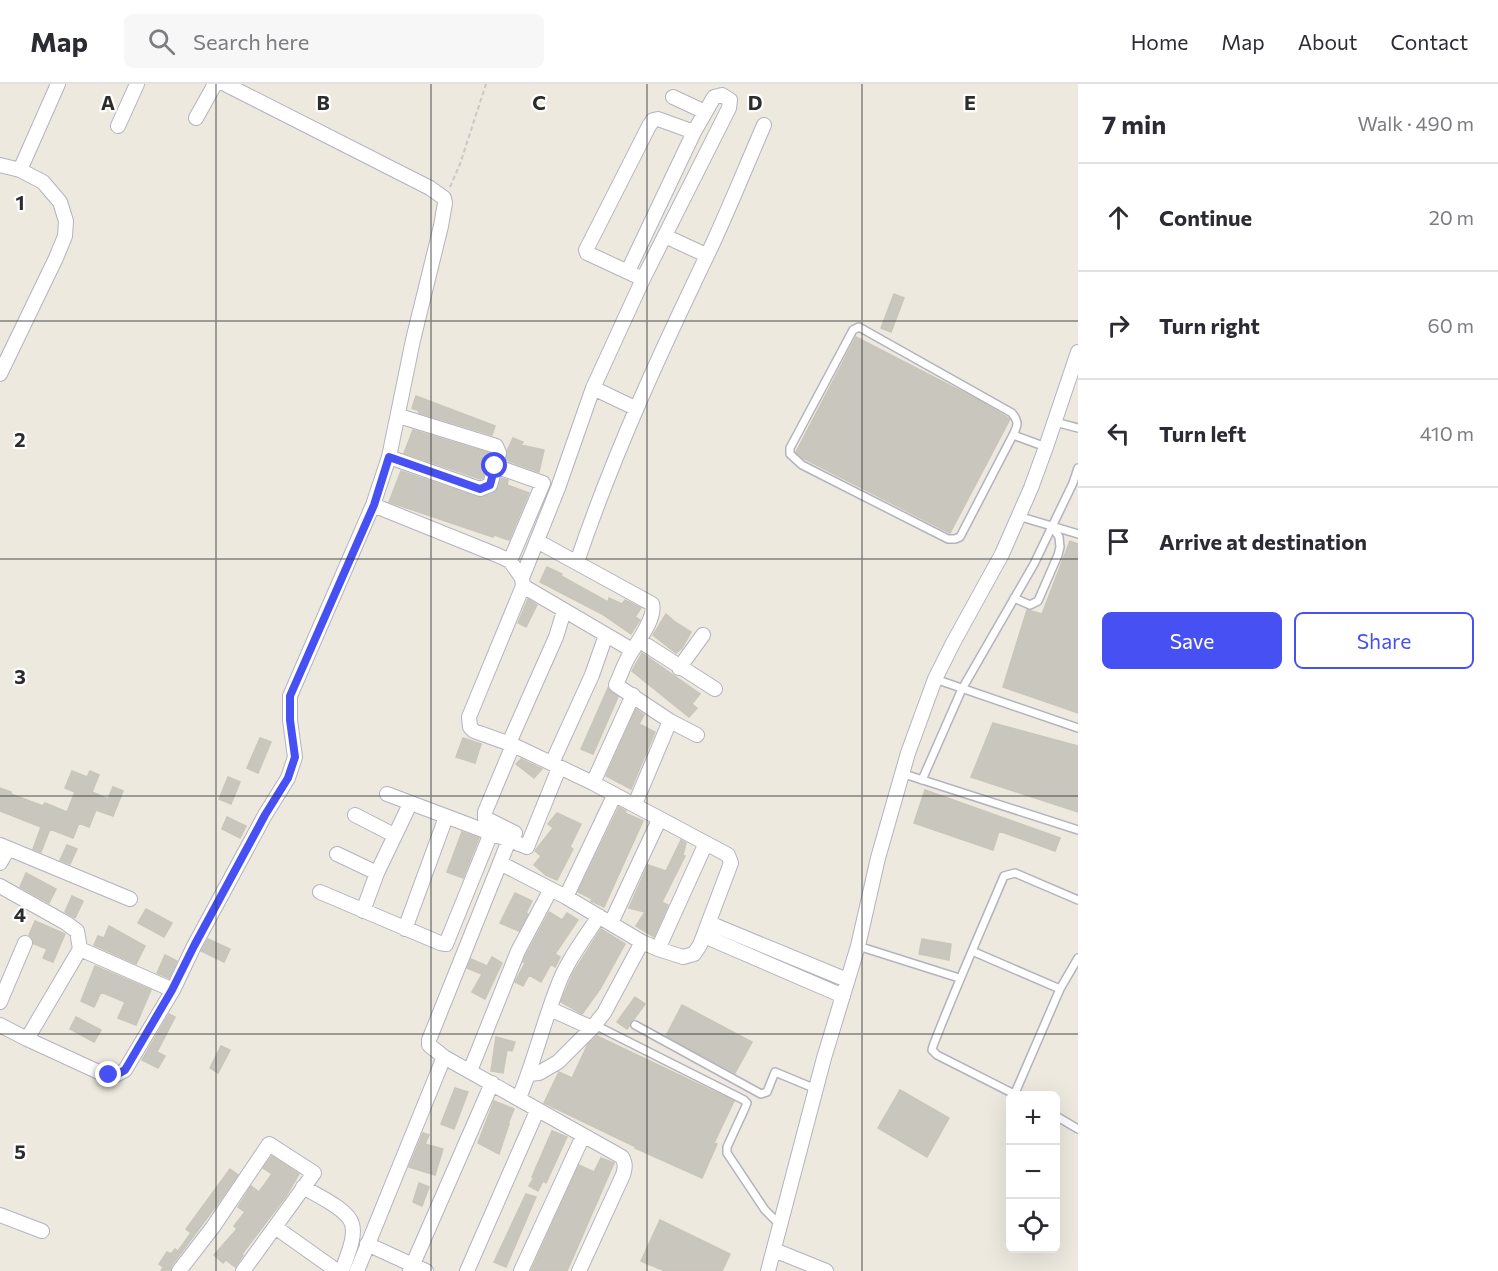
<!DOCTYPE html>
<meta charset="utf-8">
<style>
:root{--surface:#fff;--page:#f7f7f7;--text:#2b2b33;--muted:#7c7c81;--line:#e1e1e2;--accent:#4750f2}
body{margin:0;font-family:Commissioner,sans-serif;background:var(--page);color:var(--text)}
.controls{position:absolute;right:18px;bottom:18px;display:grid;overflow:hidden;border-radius:9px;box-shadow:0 6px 24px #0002}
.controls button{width:54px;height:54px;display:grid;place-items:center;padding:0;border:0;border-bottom:2px solid var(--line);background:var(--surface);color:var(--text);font:30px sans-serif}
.stop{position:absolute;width:18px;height:18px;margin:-14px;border:4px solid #4750f2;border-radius:50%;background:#fff}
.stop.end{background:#4750f2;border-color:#fff;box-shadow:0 2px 6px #0008}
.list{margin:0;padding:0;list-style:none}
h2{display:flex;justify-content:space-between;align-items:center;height:78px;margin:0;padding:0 24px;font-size:26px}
h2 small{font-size:20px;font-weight:400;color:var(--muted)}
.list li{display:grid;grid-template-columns:39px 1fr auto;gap:18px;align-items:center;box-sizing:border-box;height:108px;padding:0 24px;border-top:2px solid var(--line)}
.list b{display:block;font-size:22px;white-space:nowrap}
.list em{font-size:20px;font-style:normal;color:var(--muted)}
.actions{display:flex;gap:12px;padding:18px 24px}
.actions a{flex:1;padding:14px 0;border:2px solid var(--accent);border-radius:9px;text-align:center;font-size:21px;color:var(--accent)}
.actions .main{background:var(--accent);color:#fff}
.icon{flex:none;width:33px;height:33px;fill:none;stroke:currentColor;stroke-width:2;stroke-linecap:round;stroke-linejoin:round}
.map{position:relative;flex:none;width:1078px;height:1187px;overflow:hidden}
header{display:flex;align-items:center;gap:36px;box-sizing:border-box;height:84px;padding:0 30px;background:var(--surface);border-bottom:2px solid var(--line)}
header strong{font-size:28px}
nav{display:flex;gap:33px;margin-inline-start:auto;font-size:21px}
.search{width:420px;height:54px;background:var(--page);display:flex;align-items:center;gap:15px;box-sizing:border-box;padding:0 21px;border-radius:9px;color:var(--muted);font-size:22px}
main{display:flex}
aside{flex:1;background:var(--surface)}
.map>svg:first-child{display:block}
</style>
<header>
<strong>Map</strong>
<div class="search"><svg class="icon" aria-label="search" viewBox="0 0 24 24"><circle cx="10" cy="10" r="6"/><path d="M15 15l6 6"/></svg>Search here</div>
<nav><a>Home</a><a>Map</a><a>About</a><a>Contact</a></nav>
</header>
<main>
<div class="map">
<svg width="1078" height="1187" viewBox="0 0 1078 1187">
<rect width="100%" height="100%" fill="#ede9df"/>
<path fill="#c9c7bd" stroke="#c9c5b9" stroke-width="1.5" d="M 894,210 L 904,214 L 891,248 L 881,244 Z
M 856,253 L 978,316 L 1010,335 L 950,449 L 803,374 L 796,368 Z
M 416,312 L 495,342 L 492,351 L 419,329 L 419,327 L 412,324 Z
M 413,346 L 489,369 L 483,394 L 480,395 L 404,369 Z
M 513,354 L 523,358 L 521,361 L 544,366 L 539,388 L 506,376 L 507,367 Z
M 401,387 L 477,413 L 483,413 L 496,407 L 501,394 L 508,396 L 507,401 L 529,409 L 509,456 L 494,451 L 493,453 L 389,418 Z
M 1070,457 L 1078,460 L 1078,629 L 1003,603 L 1027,526 L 1042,530 Z
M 547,483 L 562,490 L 561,492 L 608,518 L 609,514 L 622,520 L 625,516 L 641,524 L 635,533 L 640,536 L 631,550 L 602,530 L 540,498 Z
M 528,515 L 537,521 L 526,543 L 518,539 Z
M 666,530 L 675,538 L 691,548 L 682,564 L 676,569 L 653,551 Z
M 642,569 L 700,610 L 692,620 L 697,624 L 689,633 L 632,587 Z
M 608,604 L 618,613 L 593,670 L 581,665 Z
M 636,625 L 644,631 L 639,640 L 655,648 L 631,705 L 606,692 Z
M 993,639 L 1078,662 L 1078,728 L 971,693 Z
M 260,654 L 271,658 L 258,689 L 247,684 Z
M 463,654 L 481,660 L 475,679 L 456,673 Z
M 521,675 L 542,685 L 534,694 L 516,680 Z
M 72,687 L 87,693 L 90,687 L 99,691 L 92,708 L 108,715 L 113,703 L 123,707 L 113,732 L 96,726 L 89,743 L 79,739 L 73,754 L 50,745 L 41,768 L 33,765 L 41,743 L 0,727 L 0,704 L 11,708 L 11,710 L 43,722 L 45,719 L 67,728 L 75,708 L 65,704 Z
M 228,693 L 240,698 L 231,720 L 219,715 Z
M 925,706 L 1060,754 L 1055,767 L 999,747 L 993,766 L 914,739 Z
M 619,723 L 626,727 L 625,729 L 643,737 L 604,823 L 591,817 L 592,815 L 578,808 Z
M 557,729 L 581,740 L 570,763 L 573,765 L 557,796 L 546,791 L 534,781 L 541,772 L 535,767 L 553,744 L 548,740 Z
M 227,733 L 246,742 L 240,754 L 222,745 Z
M 462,748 L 479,754 L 463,794 L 447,788 Z
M 681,756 L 686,759 L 683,771 L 685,772 L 662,818 L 668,821 L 654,853 L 636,842 L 645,828 L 629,824 L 648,781 L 666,787 Z
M 67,761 L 77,765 L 70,780 L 60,776 Z
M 26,789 L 56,805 L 49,819 L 20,803 Z
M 515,809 L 532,817 L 526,829 L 528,830 L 519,847 L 500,839 Z
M 72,812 L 83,817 L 75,834 L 65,828 Z
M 146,825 L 172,839 L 164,853 L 138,839 Z
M 549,828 L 562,836 L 567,829 L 578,836 L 555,870 L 560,873 L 555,883 L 551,880 L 541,898 L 529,891 L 523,902 L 515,898 L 525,879 L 523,878 L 526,871 Z
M 35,837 L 65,850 L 53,878 L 43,874 L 47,865 L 34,860 L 32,854 L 29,851 Z
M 109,842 L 145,862 L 136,880 L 94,861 L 98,852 L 104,854 Z
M 601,845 L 625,860 L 600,905 L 582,930 L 561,918 L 573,889 Z
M 208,855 L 230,865 L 224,878 L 201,867 Z
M 922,855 L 951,860 L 949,876 L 919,870 Z
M 165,871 L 177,877 L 169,894 L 157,889 Z
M 492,873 L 502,879 L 485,915 L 472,908 L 482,890 L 467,884 L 471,875 L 487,882 Z
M 95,882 L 151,906 L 136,941 L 118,934 L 125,918 L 101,908 L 94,923 L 81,917 Z
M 635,913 L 645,920 L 627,945 L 617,938 Z
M 682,921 L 752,958 L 735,989 L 666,952 Z
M 169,930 L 175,933 L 157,968 L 165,972 L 158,984 L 142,976 Z
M 76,933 L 101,946 L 94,958 L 70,945 Z
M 597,952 L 734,1017 L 714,1059 L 717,1060 L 702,1094 L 635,1064 L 636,1063 L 544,1019 L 559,988 L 572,994 L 588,960 Z
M 496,953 L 515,958 L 512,967 L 507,966 L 503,989 L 491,987 Z
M 221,962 L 230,966 L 218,989 L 210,984 Z
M 455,1004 L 468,1008 L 454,1045 L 441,1040 Z
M 900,1006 L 949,1034 L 927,1073 L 878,1044 Z
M 494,1017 L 514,1025 L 508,1040 L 509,1040 L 499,1070 L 478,1059 Z
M 552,1047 L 567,1053 L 546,1099 L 543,1097 L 538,1107 L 529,1102 L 534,1093 L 532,1093 Z
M 423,1049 L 429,1051 L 425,1060 L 443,1065 L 435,1091 L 409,1083 Z
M 272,1072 L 299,1090 L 286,1112 L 242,1170 L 243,1171 L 235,1183 L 226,1176 L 223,1179 L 214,1171 L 237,1145 L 234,1142 L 245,1128 L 238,1123 L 251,1102 L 259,1108 L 272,1090 L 263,1084 Z
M 601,1074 L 614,1079 L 567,1187 L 531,1187 L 579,1081 L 594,1088 Z
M 230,1085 L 238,1091 L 216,1122 L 172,1181 L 170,1187 L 161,1187 L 163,1183 L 159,1180 L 167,1168 L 171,1170 L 175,1165 L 178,1167 L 191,1149 L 186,1145 Z
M 419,1099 L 429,1103 L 422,1122 L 413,1118 Z
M 526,1110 L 536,1113 L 506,1183 L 494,1178 Z
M 660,1136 L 730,1170 L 722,1187 L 665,1187 L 641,1177 Z"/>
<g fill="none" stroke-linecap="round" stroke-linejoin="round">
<g stroke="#b2b3bf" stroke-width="10">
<path id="lane" d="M 1055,338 L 1078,344
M 1013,351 C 1018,341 1019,338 1012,329 L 859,243 L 853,246 L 790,364 L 790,370 L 802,381 L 948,455 L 955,455 L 960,453 L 1013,351 L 1046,363
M 1018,432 L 1078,450
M 1014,514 L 1030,521 L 1038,517 L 1058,471 L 1060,463 L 1059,453 L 1052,442
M 935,595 L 1078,644
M 901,689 L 1078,746
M 922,696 L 962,605 L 1034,480 L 1073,399 L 1078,384
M 858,862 L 959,894
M 972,867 L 1060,905
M 595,941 L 744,1016 L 747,1019 L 745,1024 L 727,1063 L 727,1069 L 765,1126 L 780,1141
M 635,941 L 761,1010 L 767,1008 L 775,988 L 816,1005
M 1015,1009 L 1060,905 L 1078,874
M 1018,1012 L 937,971 L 932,966 L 933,962 C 955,905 980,849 1004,792 L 1015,789 L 1078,816
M 1056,1032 L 1078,1045"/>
</g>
<g stroke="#b2b3bf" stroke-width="16">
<path id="street" d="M 673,13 L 705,28
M 196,34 L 215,0
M 118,42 L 137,0
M 0,81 L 20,86 L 43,98 L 60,118 L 66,137 L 65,152 L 56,174 L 0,290
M 20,86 L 58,0
M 665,152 L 706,171
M 628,187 L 694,48 L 658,35 L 653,36 L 649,42 L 586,166 L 587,169 L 643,195
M 593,304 L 635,324
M 389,373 L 480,405 L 490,401 L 499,369 L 496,362 L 399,332
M 495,382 L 543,399 L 510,477
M 373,421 L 497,471 L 510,477 L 522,494
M 537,457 L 652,520 C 656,533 639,556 632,567 C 625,577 621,590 616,601 L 670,637 L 697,651
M 577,478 C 615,366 662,265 713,159 C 731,120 747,80 764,41
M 523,502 L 632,566
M 640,557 L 715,605
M 679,584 L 703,551
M 509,659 L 556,553 L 564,527
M 513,661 L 485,728 L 485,734 L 515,749
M 552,679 L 592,591 L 606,551
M 593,699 L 633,611
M 387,710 L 509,756 L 512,748
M 635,720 L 670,637
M 355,731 L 394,751
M 0,761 L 130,815
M 337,770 L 377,789
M 0,779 L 8,765
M 500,779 L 509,756 L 527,763 L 559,684
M 0,802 L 66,839 L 77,847 L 80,865
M 320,808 L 440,859 L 446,860 L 491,749
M 566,813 L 614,712
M 363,827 L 377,789 L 410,720
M 611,839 L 659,736
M 709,839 L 847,896
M 405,845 L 446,733
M 704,852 L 843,912
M 658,865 L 706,759
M 0,918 L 25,859
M 550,925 L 592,944
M 0,941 L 27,955 L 103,990 L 116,991 L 125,986 L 173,906 L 194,862 L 265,731 L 288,694 L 295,673 L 290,636 L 290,612 L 373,421 L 389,373 L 413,256 L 441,142 L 445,119 L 444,114 L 430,104 L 225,0
M 27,955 L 80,865 L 173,906
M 470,987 L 518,867 L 551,805
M 529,990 L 539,989 L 558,978 L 592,944 L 604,929 L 642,858
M 519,1014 C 534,978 543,940 557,904 C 566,878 584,855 599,832
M 303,1103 C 316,1111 348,1125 352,1140 C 356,1154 346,1174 342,1187
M 0,1131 L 42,1147
M 275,1143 L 337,1187
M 367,1160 L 426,1187
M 774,1166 L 826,1187
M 179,1187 L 213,1143 L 269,1060 L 314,1089 L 243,1187
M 357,1187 L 444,973
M 410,1187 L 492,999
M 467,1187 L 537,1027
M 521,1187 L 583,1052
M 579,1187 L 623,1091 C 625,1084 626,1080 622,1073 L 444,973 L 429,961 L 429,956 L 500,779 L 566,813 L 642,858 L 658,865 L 683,873 L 694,870 L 700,861 L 731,779 L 728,771 L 593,699 L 513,661 L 474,647 L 470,643 L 469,633 L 523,502 L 522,494 L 558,404 L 593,304 L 643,195 L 729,24 L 730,16 L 722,11 L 714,13 L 694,48
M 768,1187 L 824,974 L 858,862 L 878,774 L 908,669 L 935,595 L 953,559 L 1002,470 L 1031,404 L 1046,363 L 1078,268"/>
</g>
<path stroke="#c8c8c8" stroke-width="2" stroke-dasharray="4.5 3" stroke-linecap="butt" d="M 450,103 L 460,80 L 486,0"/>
<use href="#lane" stroke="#fff" stroke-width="7"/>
<use href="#street" stroke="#fff" stroke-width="14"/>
</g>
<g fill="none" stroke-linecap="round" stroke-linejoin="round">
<path stroke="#4750f2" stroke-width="8" d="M 109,991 L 116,991 L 125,986 L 172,906 L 194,862 L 265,731 L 288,694 L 295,673 L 290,636 L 290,612 L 374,421 L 389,373 L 480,405 L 490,401 L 495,382"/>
</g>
<path fill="none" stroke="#2c2c2c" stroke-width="1.5" stroke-opacity="0.55" d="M 216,0 L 216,1187M 431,0 L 431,1187M 647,0 L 647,1187M 862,0 L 862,1187M 0,237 L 1078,237M 0,475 L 1078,475M 0,712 L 1078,712M 0,950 L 1078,950"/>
<g font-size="20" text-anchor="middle" font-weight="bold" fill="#2c2c2c" stroke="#fff" stroke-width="4.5" stroke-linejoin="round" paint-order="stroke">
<text x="108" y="26">A</text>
<text x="323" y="26">B</text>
<text x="539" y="26">C</text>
<text x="755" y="26">D</text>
<text x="970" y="26">E</text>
<text x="20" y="126">1</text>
<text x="20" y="363">2</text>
<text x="20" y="600">3</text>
<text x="20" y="838">4</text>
<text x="20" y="1075">5</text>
</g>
</svg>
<div class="controls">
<button>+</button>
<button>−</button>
<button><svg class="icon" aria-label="locate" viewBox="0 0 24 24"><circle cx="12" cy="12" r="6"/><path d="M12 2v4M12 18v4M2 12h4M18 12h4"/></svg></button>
</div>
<div class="stop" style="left:495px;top:382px"></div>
<div class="stop end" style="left:109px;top:991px"></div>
</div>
<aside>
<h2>7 min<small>Walk · 490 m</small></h2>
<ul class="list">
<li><svg class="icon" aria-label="ahead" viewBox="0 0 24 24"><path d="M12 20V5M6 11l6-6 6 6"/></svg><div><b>Continue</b></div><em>20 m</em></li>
<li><svg class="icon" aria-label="right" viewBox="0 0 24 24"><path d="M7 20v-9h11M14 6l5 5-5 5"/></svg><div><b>Turn right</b></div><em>60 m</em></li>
<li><svg class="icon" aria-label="left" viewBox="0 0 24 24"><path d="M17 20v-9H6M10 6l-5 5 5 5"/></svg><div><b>Turn left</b></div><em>410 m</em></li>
<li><svg class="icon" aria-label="arrive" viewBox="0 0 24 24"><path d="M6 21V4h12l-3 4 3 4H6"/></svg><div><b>Arrive at destination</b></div></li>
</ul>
<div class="actions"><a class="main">Save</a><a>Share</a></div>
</aside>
</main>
